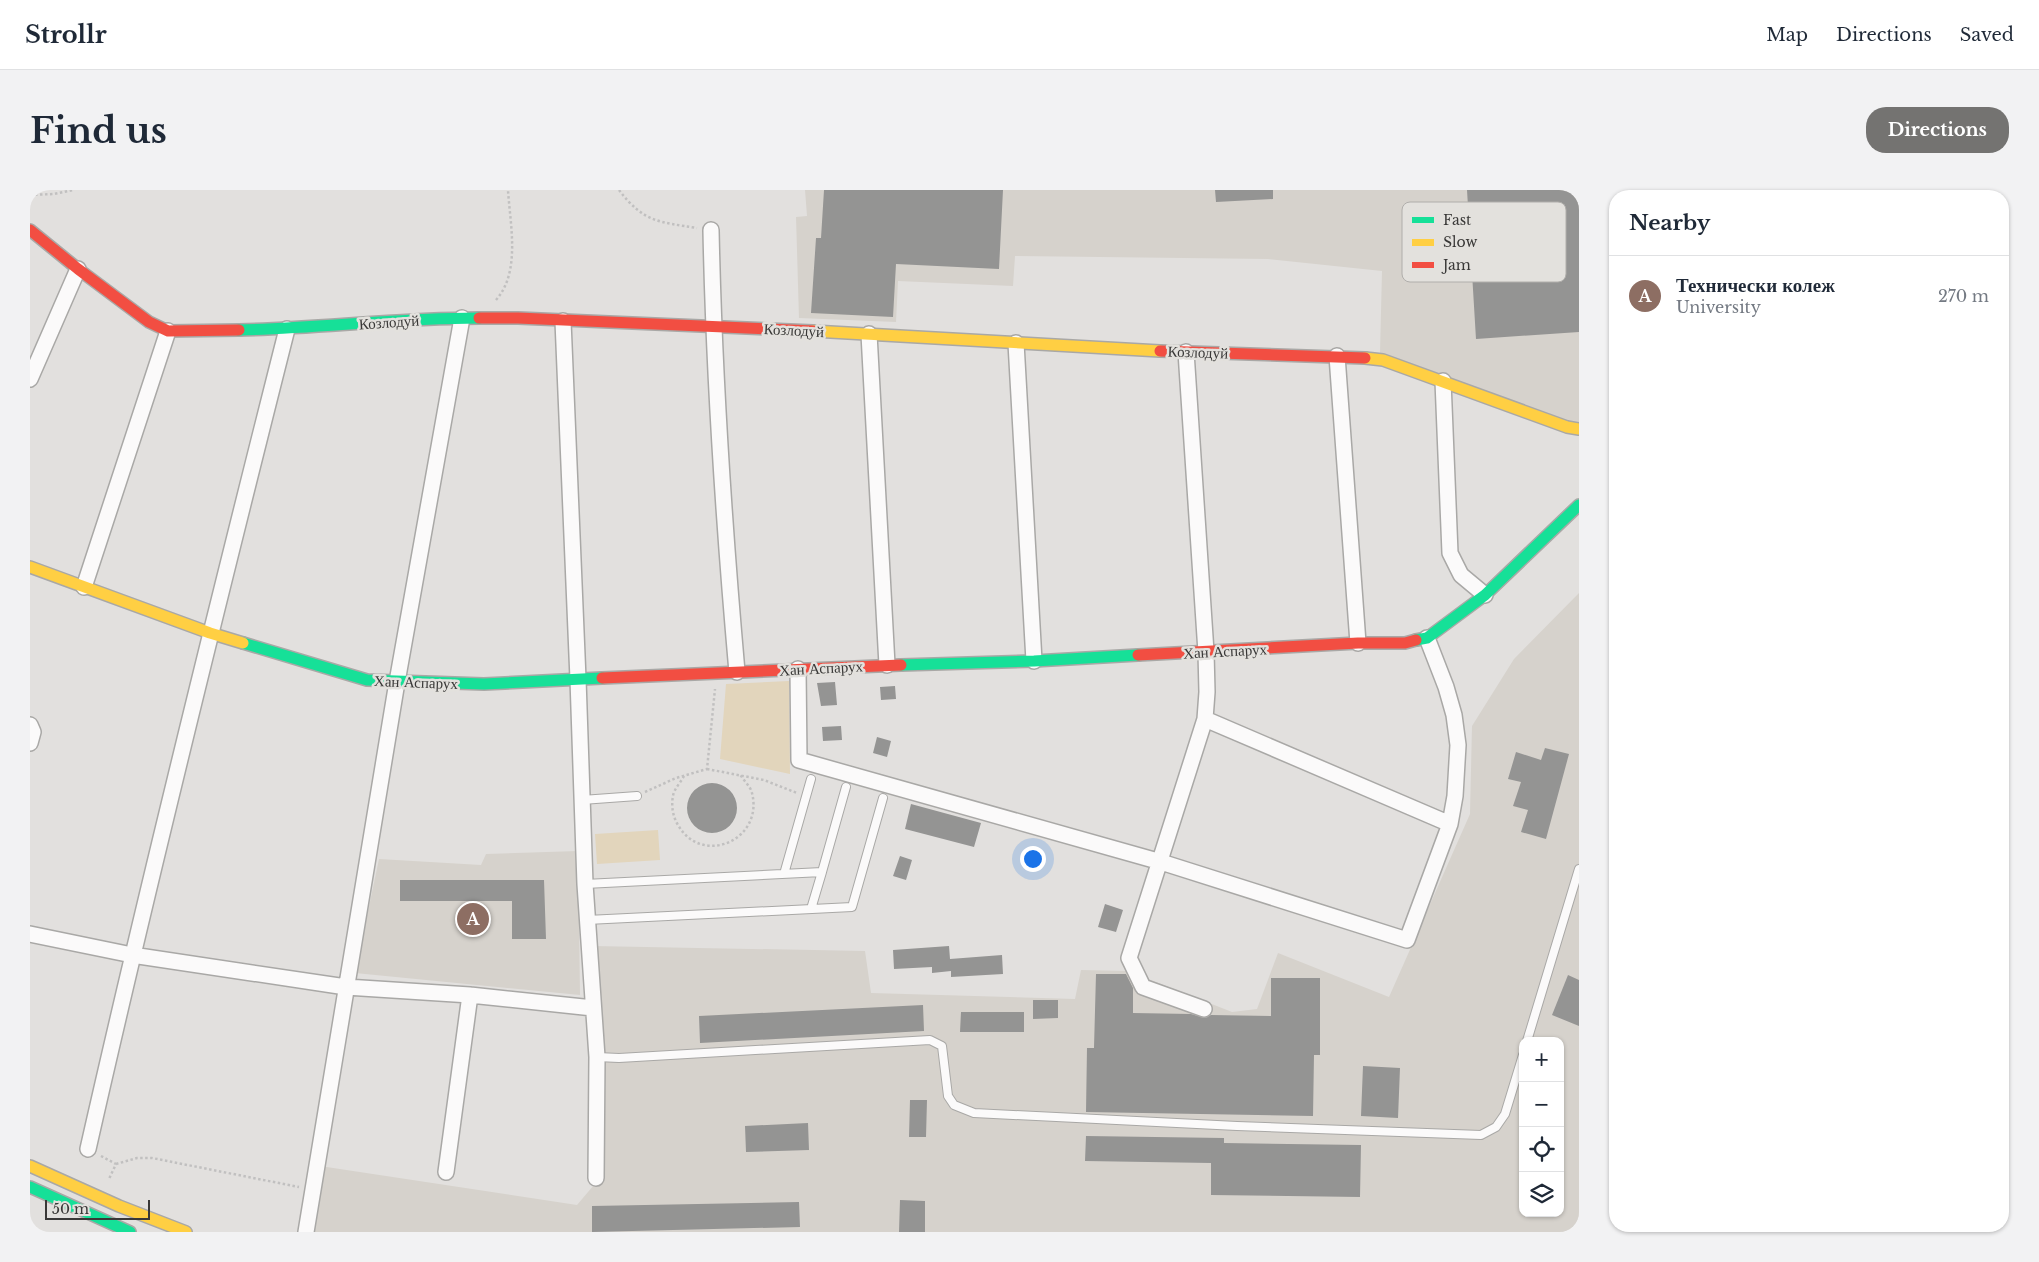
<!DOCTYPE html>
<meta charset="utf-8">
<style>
:root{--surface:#fff;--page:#f2f2f3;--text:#1f2937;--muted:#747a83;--line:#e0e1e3;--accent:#747371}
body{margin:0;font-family:"Libre Baskerville",serif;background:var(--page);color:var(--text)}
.controls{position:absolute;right:15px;bottom:15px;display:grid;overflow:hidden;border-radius:10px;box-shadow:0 1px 4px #0004}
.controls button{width:45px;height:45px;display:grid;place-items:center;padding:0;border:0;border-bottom:1px solid var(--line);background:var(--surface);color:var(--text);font:25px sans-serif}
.scale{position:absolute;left:15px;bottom:12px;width:105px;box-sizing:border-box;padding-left:5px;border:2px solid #393837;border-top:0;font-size:14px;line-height:18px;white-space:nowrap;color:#393837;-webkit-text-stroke:4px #e3e1dd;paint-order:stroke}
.you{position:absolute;left:1002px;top:668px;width:18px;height:18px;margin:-12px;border:4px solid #fff;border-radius:50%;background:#1a73e8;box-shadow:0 0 0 8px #1a73e833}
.badge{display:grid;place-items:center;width:32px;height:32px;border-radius:50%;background:var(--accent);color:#fff;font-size:16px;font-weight:700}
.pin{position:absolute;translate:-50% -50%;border:2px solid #fff;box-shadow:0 1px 5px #0006}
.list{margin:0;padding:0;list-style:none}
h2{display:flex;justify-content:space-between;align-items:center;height:65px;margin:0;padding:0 20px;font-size:21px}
h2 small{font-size:16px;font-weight:400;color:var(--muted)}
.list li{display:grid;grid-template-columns:32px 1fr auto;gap:15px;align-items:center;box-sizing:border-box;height:80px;padding:0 20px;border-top:1px solid var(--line)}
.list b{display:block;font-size:19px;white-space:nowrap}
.list p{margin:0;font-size:16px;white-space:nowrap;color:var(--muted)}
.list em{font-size:16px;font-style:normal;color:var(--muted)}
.icon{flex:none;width:28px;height:28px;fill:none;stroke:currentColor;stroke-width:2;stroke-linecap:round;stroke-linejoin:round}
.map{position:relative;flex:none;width:1549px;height:1042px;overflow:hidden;border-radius:20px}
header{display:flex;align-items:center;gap:30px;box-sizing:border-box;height:70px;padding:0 25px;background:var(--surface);border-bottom:1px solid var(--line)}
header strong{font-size:24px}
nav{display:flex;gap:28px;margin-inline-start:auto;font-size:18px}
.intro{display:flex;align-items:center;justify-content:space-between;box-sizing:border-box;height:120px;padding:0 30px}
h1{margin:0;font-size:35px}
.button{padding:12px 22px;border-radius:20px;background:var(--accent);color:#fff;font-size:18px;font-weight:700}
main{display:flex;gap:30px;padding:0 30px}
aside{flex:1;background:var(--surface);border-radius:20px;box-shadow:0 1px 4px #0004}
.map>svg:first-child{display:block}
</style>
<header>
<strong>Strollr</strong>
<nav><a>Map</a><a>Directions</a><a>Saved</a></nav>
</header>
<div class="intro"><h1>Find us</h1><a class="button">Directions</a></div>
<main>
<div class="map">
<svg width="1549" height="1042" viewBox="0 0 1549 1042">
<rect width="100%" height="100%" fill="#e2e0de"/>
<path fill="#d6d2cc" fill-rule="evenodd" d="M 775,0 L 1549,0 L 1549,235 L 1350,163 L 1352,81 L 1238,69 L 985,66 L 983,96 L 868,91 L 866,132 L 769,128 L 766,27 L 777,26 Z
M 1549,403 L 1549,1042 L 283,1042 L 290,976 L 547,1015 L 569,989 L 563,756 L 835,761 L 841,803 L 1045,809 L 1051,780 L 1098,781 L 1202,822 L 1227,819 L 1248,763 L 1359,807 L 1440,624 L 1442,536 L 1484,469 ZM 1493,851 L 1530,851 L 1530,1023 L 1493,1023 Z
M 548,661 L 550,805 L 325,783 L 349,669 L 451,675 L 456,664 Z"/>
<path fill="#e2d5bc" d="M 759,491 L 760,584 L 690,569 L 696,494 Z
M 628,640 L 630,670 L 567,674 L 565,644 Z"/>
<path fill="#949493" d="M 794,0 L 973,0 L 969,79 L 866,74 L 863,127 L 781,123 L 786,48 L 791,48 Z
M 1185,0 L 1243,0 L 1243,9 L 1186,12 Z
M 1437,0 L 1549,0 L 1549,142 L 1446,149 Z
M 805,492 L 807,515 L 791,516 L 787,493 Z
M 865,496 L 866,509 L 851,510 L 850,497 Z
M 811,536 L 812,550 L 793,551 L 792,537 Z
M 847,547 L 861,551 L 857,567 L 843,563 Z
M 1515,558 L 1539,564 L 1516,649 L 1491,642 L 1498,620 L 1483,616 L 1491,592 L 1478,589 L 1486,562 L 1511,570 Z
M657 618a25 25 0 1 1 50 0a25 25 0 1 1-50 0Z
M 881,614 L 951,633 L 944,657 L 875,639 Z
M 870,666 L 882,670 L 876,690 L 863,686 Z
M 370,690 L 514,690 L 516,749 L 482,749 L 482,711 L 370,711 Z
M 1075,714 L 1093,720 L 1086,742 L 1068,737 Z
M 919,756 L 920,769 L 972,765 L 973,784 L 921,787 L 921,781 L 902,783 L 902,777 L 864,779 L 863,760 Z
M 1066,784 L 1096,784 L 1103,798 L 1103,823 L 1161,824 L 1175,828 L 1181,825 L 1241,826 L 1241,788 L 1290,788 L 1290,865 L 1284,865 L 1283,926 L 1056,922 L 1057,858 L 1064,858 Z
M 1538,785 L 1549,790 L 1549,836 L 1522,825 Z
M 1003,810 L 1028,810 L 1028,828 L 1003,829 Z
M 893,815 L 894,841 L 670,853 L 669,826 Z
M 931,822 L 994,822 L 994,842 L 930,842 Z
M 1333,876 L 1370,878 L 1368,928 L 1331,926 Z
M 880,910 L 897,910 L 896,947 L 879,947 Z
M 778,933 L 779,960 L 716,962 L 715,936 Z
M 1056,946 L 1194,948 L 1194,953 L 1331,955 L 1330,1007 L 1181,1005 L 1181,973 L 1055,971 Z
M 870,1010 L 895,1011 L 895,1042 L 869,1042 Z
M 769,1012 L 770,1037 L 562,1042 L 562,1016 Z"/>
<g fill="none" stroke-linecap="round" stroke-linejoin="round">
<g stroke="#a9a8a6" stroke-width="10">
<path id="lane" d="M 552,610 L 607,606
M 754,684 L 781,589
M 555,694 L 792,682 L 816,597
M 781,719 L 792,682
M 557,730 L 822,717 L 853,608
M 1497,851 L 1549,679
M 567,867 L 589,868 L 900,850 L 912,856 L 918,906 L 924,915 L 944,923 L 1207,936 L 1451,945 L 1466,937 L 1475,924 L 1493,865"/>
</g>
<g stroke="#a9a8a6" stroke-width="18">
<path id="street" d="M 681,40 C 684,188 694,335 707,482
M 533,131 L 548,489 L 555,694 L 567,867 L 566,988
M 839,144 L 857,475
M 986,153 L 1004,471
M 1156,162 L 1176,462 L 1177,502 L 1175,529 L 1099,768 L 1113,797 L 1174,819
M 1307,166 L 1328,453
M 0,189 L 48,79
M 1413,191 L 1420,363 L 1431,385 L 1455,405
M 54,397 L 138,141
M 768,479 L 769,570 L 1131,672 L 1377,750 L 1420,634 L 1425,606 L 1428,555 L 1424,525 L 1416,497 L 1397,448
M 1175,529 L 1420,634
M 0,535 L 3,542 L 0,553
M 0,744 L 102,765 L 316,797 L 440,805 L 563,818
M 58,959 C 120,685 188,412 257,139
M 416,982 L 440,805
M 276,1042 L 367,492 L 432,128"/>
</g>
<g stroke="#a9a8a6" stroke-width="14">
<path id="fast" d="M 209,140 C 289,138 369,128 449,128
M 1386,450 L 1397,448 L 1455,405 L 1549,315
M 213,453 L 337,490 L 454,494 L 572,488
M 871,475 L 1004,471 L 1108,465
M 0,997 L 100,1042"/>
</g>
<g stroke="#a9a8a6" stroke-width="14">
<path id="slow" d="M 783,141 L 1130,161
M 1335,168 L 1353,170 L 1537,237 L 1549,239
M 0,377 L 180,443 L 213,453
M 0,976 L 89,1016 L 156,1042"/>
</g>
<g stroke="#a9a8a6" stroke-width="14">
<path id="jam" d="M 0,40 L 48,79 L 119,132 L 138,141 L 209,140
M 449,128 L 488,128 L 783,141
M 1130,161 L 1335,168
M 1108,465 L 1328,453 L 1375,453 L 1386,450
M 572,488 L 871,475"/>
</g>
<path stroke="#c1c0c0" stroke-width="2.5" stroke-dasharray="2.5 2.5" stroke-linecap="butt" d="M 589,0 C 614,33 630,32 667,38
M 0,5 L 24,4 L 43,0
M 466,110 C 491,82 480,34 478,0
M 677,579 L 734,590 L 767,603
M 654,586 C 651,592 644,599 643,606 C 641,616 643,627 648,635 C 672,677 734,650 722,603 C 721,597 713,590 710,584
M 615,602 L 646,588 L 677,579 L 685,499
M 71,966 L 86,974 L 79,989
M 86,974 L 107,968 L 122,968 L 269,997"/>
<use href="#lane" stroke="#fbfafa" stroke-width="8"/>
<use href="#street" stroke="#fbfafa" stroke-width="15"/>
<use href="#fast" stroke="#16e098" stroke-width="11"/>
<use href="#slow" stroke="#ffcf43" stroke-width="11"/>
<use href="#jam" stroke="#f24e42" stroke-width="11"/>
</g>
<g text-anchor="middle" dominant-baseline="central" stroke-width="5" stroke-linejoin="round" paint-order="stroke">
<g font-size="15" fill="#393837" stroke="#e3e1dd">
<text transform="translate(359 132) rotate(-4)">Козлодуй</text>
<text transform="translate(764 140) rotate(3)">Козлодуй</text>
<text transform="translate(1168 162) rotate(2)">Козлодуй</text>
<text transform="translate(1195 461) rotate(-3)">Хан Аспарух</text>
<text transform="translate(791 478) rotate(-3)">Хан Аспарух</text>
<text transform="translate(386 492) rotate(2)">Хан Аспарух</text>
</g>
</g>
<rect x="1372" y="12" width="164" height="80" rx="8" fill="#e3e1dd" stroke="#b0aeab" stroke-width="1"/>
<rect x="1382" y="27" width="22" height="6" fill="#16e098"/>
<rect x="1382" y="49" width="22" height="7" fill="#ffcf43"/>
<rect x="1382" y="72" width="22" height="6" fill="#f24e42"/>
<g font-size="14" fill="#393837">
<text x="1413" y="35">Fast</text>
<text x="1413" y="57">Slow</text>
<text x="1413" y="80">Jam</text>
</g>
</svg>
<div class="controls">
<button>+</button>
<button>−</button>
<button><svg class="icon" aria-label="locate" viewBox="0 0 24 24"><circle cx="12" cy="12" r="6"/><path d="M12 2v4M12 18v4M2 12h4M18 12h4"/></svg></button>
<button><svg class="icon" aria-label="layers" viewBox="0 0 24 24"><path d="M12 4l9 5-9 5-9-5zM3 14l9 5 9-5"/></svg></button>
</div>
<div class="scale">50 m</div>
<div class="you"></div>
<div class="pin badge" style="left:443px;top:729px;background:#8d6e63">A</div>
</div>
<aside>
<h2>Nearby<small></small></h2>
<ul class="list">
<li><span class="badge" style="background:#8d6e63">A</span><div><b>Технически колеж</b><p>University</p></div><em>270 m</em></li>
</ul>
</aside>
</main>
